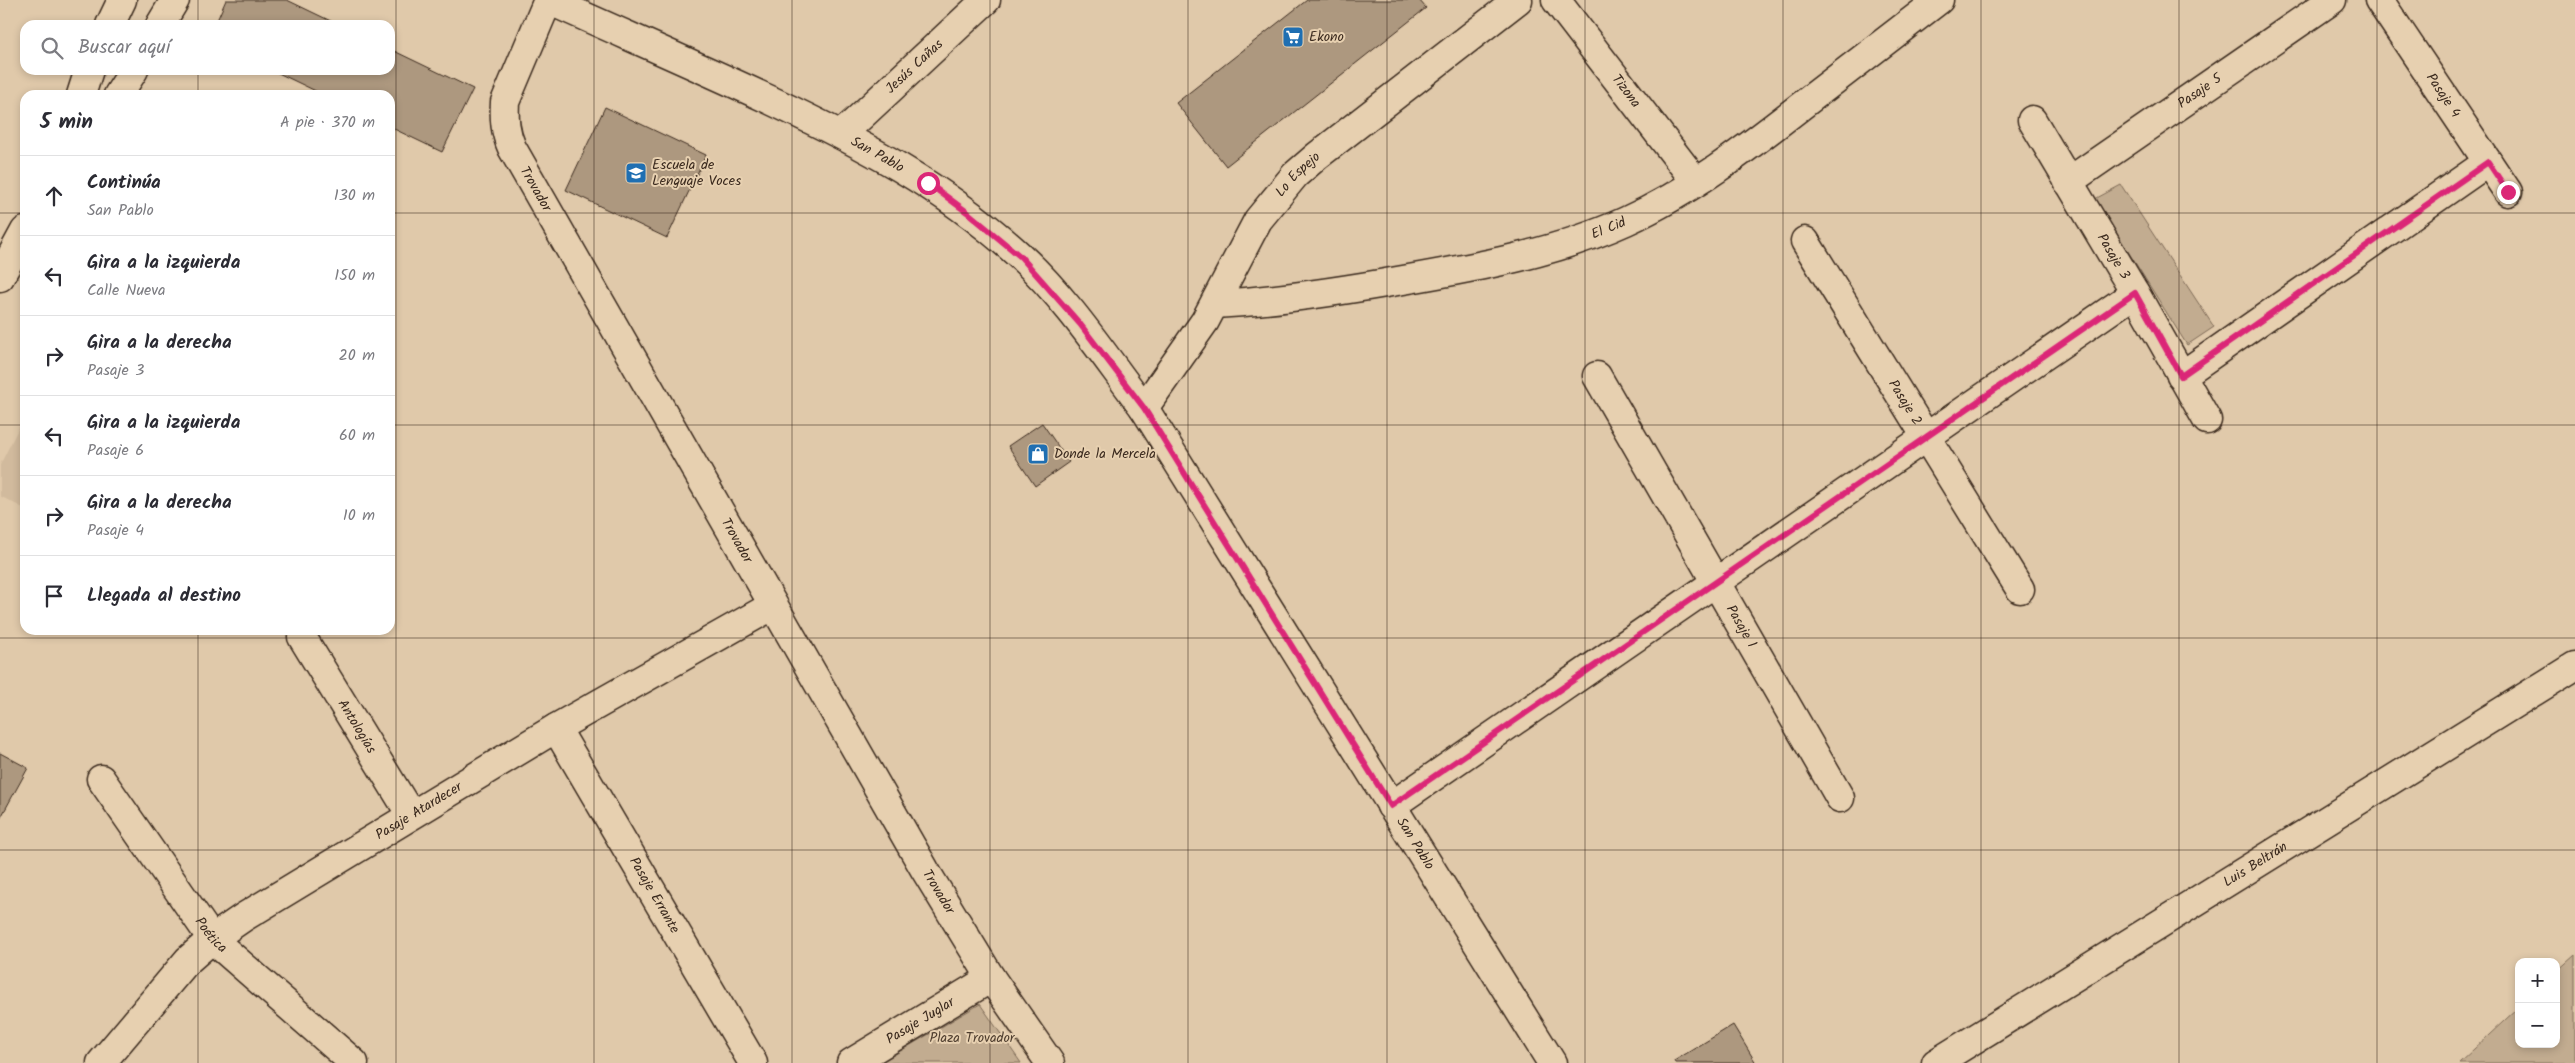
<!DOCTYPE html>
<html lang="es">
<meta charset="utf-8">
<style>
:root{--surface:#fff;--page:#f2f2f3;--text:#2b2b33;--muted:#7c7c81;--line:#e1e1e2}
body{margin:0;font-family:Kalam,sans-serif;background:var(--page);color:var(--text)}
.controls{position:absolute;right:15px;bottom:15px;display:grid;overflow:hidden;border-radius:10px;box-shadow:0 2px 8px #0003}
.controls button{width:45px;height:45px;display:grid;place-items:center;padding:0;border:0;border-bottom:1px solid var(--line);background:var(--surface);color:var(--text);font:25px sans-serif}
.stop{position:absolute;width:15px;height:15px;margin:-11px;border:4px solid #db2777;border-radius:50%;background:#fff}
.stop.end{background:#db2777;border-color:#fff;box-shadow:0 1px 5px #0008}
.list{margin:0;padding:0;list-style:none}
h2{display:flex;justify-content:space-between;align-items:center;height:65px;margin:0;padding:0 20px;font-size:21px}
h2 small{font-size:16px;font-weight:400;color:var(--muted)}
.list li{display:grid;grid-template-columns:32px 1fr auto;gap:15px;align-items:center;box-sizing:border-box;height:80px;padding:0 20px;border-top:1px solid var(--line)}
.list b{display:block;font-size:19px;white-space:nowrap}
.list p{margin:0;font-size:16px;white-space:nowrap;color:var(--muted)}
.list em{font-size:16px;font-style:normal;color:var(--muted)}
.icon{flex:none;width:28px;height:28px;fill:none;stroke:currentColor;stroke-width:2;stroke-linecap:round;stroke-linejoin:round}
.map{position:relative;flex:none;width:2575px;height:1063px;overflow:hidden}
.search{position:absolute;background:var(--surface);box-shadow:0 2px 8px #0003;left:20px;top:20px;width:375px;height:55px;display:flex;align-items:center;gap:12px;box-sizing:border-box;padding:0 18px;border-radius:15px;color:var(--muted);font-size:19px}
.panel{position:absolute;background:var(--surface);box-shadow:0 2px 8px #0003;left:20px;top:90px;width:375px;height:545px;border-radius:15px}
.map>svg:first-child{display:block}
</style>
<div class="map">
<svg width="2575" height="1063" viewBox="0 0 2575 1063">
<rect width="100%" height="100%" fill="#e0c9aa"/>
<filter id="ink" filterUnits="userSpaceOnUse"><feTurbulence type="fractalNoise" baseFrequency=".02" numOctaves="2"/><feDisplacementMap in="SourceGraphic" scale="10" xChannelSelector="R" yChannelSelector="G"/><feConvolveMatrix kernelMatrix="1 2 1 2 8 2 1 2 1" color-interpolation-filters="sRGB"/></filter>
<g filter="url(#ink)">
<path fill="#d1ba9d" d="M 25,415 L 25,509 L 0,496 L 0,465 Z"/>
<path fill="#c2ac90" stroke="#7e6b57" d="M 2121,185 L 2214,327 L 2187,345 L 2095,199 Z
M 2575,955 L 2575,1063 L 2459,1063 L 2519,1007 L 2519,1044 L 2556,1044 L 2556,972 Z
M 980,1004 L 1021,1063 L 880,1063 Z"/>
<path fill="#ad987f" stroke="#3b2a1e" d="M 226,0 L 287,0 L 339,25 L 215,25 Z
M 1307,0 L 1419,0 L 1426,8 L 1226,166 L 1176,103 Z
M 390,49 L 473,89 L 442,152 L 390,127 L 390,95 L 324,95 L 272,70 L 390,70 Z
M 605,107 L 706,155 L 667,238 L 566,190 Z
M 1042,423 L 1069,462 L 1035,486 L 1008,446 Z
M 0,753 L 28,768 L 0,819 Z
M 1733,1025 L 1756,1063 L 1675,1063 L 1674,1061 Z"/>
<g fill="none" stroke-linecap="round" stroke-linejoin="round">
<g stroke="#3b2a1e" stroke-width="31">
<g id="minor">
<path id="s1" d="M 548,0 L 505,102 C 504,119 505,132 512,148 L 925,870 L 991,978 L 1050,1063"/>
<path id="s2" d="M 1556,0 L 1696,182"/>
<path id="s3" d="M 2379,0 L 2508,192"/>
<path id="s4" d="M 2032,120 L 2135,293 L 2207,420"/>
<path id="s5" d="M 842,134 L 986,0"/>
<path id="s6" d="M 2068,182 L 2332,0"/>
<path id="s7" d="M 1805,241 L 2020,589"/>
<path id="s8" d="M 1215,304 C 1278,301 1341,291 1403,280 C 1478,267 1556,253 1626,221 C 1690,192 1746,149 1801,106 C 1847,71 1893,35 1939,0"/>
<path id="s9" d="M 1597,376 L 1840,798"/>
<path d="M 2181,376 L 2488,162"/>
<path id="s10" d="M 1144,408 L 1205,321 L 1258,220 L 1295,175 L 1317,156 L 1518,0"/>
<path id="s11" d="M 302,637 L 411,815"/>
<path id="s12" d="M 556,728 L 753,1063"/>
<path id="s13" d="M 101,779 L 212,939 L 354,1063"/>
<path d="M 1391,806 L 2135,293"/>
<path id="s14" d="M 101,1063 L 188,960 L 212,939 L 244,917 L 556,728 L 772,606"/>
<path id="s15" d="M 851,1063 L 991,978"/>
<path id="s16" d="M 1936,1063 L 2575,666"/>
</g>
</g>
<g stroke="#3b2a1e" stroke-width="31">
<path id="tertiary" d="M 110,25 L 122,0
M 160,25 L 175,0
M 81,95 L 89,70
M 118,95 L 134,70
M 0,277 L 25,231"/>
</g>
<g stroke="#3b2a1e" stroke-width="31">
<g id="primary">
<path id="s17" d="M 548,0 C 621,33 695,65 768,99 C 861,143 944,186 1020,256 C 1068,300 1105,357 1144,408 L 1552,1063"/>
</g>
</g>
<use href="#minor" stroke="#e7d0b0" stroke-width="28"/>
<use href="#tertiary" stroke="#e7d0b0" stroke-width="28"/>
<use href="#primary" stroke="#e7d0b0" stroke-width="28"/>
</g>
</g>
<g fill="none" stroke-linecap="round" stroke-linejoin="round" filter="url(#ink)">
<path stroke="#db2777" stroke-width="6" d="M 928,183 L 967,212 L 1021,257 L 1080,324 L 1144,408 L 1391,806 L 2135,293 L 2181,376 L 2488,162 L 2508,192"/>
</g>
<path fill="none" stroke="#3b2a1e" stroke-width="1" stroke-opacity="0.55" d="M 198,0 L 198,25M 396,0 L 396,1063M 594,0 L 594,1063M 792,0 L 792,1063M 990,0 L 990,1063M 1188,0 L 1188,1063M 1387,0 L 1387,1063M 1585,0 L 1585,1063M 1783,0 L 1783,1063M 1981,0 L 1981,1063M 2179,0 L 2179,1063M 2377,0 L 2377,1063M 198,70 L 198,95M 0,213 L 25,213M 390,213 L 2575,213M 0,425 L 25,425M 390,425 L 2575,425M 198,630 L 198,1063M 0,638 L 2575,638M 0,850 L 2575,850"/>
<defs>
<g id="supermarket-square" transform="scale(1.125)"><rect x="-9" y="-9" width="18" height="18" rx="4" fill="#1f6fb2" stroke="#e7d0b0"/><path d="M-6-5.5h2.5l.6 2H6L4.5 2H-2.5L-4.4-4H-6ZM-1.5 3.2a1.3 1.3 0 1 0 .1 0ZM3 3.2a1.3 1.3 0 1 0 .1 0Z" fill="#fff"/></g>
<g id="school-square" transform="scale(1.125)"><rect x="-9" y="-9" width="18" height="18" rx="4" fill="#1f6fb2" stroke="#e7d0b0"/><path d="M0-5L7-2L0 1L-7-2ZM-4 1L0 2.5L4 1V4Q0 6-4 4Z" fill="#fff"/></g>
<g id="shop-square" transform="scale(1.125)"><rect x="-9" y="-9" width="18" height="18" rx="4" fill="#1f6fb2" stroke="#e7d0b0"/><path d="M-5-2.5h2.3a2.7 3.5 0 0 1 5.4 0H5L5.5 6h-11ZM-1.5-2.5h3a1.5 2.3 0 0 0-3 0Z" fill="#fff"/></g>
</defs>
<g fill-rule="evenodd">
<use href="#supermarket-square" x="1293" y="37"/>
<use href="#school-square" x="636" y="173"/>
<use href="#shop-square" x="1038" y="454"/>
</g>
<g text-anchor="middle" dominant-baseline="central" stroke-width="4" stroke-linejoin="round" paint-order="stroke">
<g font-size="14" fill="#3b2a1e" stroke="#e7d0b0" text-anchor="start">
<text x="1309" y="37">Ekono</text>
<text x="652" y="165">Escuela de<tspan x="652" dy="16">Lenguaje Voces</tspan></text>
<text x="1054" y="454">Donde la Mercela</text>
</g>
<g font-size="14" fill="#3b2a1e" stroke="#e7d0b0">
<text stroke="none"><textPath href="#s5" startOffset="99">Jesús Cañas</textPath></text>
<text stroke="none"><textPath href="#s2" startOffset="115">Tizona</textPath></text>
<text stroke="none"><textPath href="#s6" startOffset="160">Pasaje 5</textPath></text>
<text stroke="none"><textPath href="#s3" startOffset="115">Pasaje 4</textPath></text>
<text stroke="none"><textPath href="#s17" startOffset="364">San Pablo</textPath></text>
<text stroke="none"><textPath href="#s10" startOffset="281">Lo Espejo</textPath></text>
<text stroke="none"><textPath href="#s1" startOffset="205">Trovador</textPath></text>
<text stroke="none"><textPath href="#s8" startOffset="402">El Cid</textPath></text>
<text stroke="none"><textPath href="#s4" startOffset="159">Pasaje 3</textPath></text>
<text stroke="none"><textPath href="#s7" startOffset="190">Pasaje 2</textPath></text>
<text stroke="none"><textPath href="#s1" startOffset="610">Trovador</textPath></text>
<text stroke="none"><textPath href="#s9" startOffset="289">Pasaje 1</textPath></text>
<text stroke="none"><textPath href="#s11" startOffset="105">Antologías</textPath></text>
<text stroke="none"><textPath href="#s14" startOffset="410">Pasaje Atardecer</textPath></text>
<text stroke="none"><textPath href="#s17" startOffset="1249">San Pablo</textPath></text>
<text stroke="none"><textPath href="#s16" startOffset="376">Luis Beltrán</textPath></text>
<text stroke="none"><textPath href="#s1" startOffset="1015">Trovador</textPath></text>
<text stroke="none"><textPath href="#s12" startOffset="194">Pasaje Errante</textPath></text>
<text stroke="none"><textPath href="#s13" startOffset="191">Poética</textPath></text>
<text stroke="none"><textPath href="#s15" startOffset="81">Pasaje Juglar</textPath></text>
</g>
<g font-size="14" fill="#4f3e2f" stroke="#e7d0b0">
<text x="972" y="1038">Plaza Trovador</text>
</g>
</g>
</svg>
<div class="controls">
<button>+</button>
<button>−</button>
</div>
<div class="stop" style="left:928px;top:183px"></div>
<div class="stop end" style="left:2508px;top:192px"></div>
<div class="search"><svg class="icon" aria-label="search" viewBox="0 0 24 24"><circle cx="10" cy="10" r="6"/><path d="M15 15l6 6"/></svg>Buscar aquí</div>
<section class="panel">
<h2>5 min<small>A pie · 370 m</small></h2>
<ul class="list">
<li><svg class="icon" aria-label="ahead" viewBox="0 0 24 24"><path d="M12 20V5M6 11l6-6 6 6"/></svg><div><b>Continúa</b><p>San Pablo</p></div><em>130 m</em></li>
<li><svg class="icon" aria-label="left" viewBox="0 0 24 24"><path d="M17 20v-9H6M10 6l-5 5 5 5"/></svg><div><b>Gira a la izquierda</b><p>Calle Nueva</p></div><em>150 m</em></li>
<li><svg class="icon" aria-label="right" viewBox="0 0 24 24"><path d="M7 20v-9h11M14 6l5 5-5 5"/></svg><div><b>Gira a la derecha</b><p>Pasaje 3</p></div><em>20 m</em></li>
<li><svg class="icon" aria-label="left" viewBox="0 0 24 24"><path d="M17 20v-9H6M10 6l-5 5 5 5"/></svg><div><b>Gira a la izquierda</b><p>Pasaje 6</p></div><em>60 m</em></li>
<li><svg class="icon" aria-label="right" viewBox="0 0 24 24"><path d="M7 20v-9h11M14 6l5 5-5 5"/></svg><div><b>Gira a la derecha</b><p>Pasaje 4</p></div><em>10 m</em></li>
<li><svg class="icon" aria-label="arrive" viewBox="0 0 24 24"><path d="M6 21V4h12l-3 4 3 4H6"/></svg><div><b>Llegada al destino</b></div></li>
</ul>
</section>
</div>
